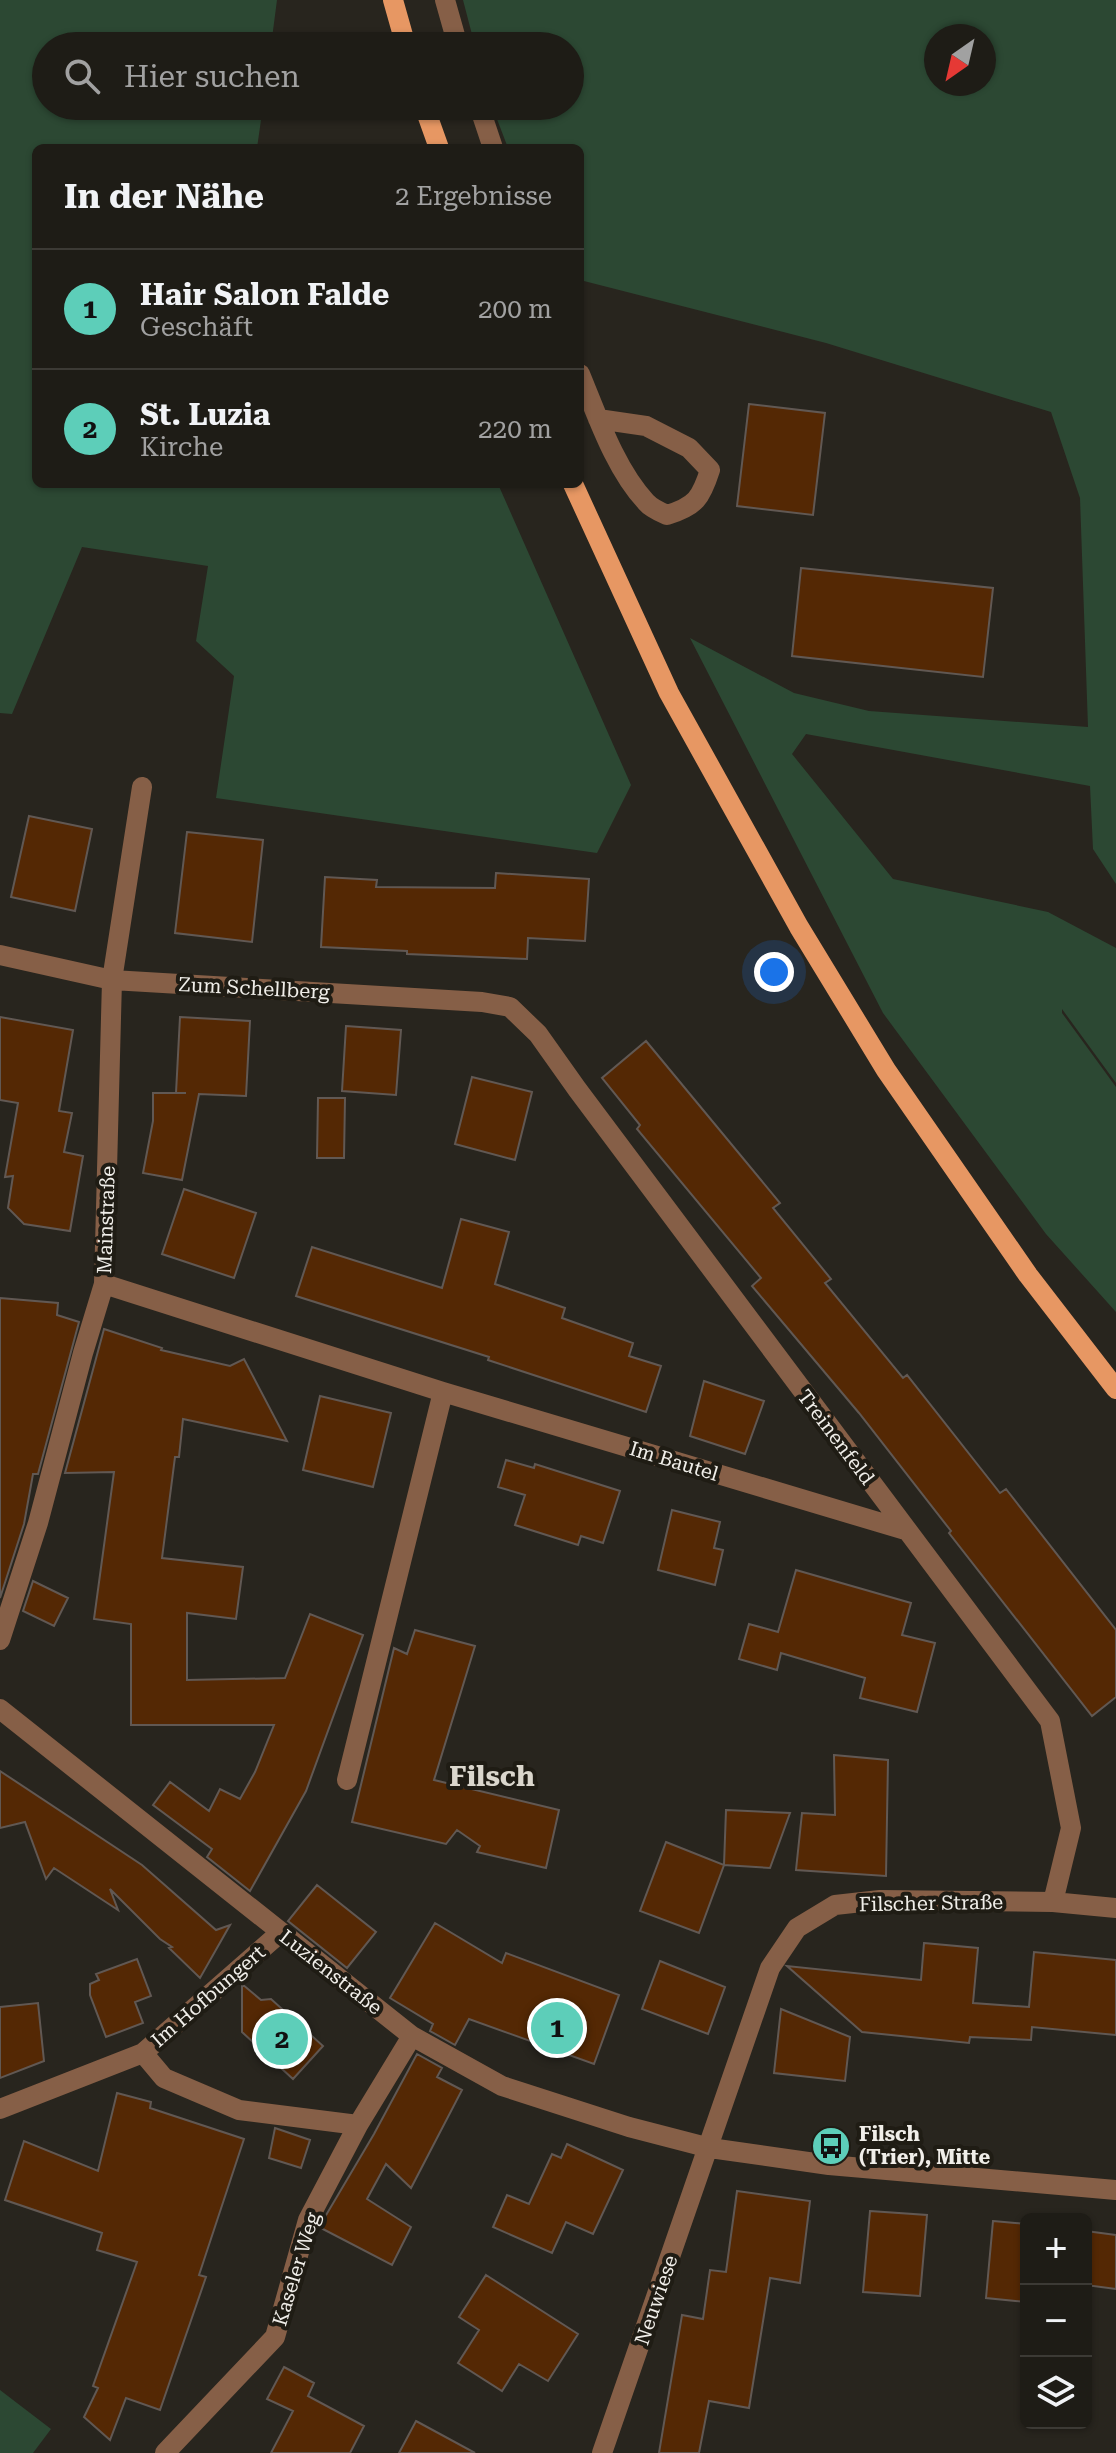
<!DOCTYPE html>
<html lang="de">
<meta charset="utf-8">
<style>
:root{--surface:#1e1c16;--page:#2b2923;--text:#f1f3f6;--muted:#a1a1a1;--line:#3c3a35;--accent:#5dceb9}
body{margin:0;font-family:"Roboto Serif",serif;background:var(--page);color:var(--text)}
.controls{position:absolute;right:24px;bottom:24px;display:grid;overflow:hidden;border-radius:12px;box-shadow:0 2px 6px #0004}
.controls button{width:72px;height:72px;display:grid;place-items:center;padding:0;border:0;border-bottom:2px solid var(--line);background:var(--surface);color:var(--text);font:40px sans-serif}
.compass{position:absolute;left:924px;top:24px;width:72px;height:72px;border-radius:50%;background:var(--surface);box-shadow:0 2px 6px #0004;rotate:214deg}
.you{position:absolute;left:774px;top:972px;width:28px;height:28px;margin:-20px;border:6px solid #fff;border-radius:50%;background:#1a73e8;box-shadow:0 0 0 12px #1a73e833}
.badge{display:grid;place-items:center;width:52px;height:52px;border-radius:50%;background:var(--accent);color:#111;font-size:26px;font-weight:700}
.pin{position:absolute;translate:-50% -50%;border:4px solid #fff;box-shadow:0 2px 8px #0006}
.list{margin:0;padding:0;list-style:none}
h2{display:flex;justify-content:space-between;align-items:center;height:104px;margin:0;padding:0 32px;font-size:34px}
h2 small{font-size:26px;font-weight:400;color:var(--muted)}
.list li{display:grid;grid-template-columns:52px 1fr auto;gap:24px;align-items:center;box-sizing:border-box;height:120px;padding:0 32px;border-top:2px solid var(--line)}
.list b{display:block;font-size:30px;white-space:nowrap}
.list p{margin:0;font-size:26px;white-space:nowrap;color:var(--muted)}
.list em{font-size:26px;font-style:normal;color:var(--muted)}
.icon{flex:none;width:44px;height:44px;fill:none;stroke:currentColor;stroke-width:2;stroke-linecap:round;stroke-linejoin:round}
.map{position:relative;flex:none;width:1116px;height:2453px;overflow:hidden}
.search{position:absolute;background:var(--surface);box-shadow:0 2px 6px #0004;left:32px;top:32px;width:552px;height:88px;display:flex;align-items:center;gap:20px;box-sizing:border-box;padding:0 28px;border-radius:44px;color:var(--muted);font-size:30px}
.panel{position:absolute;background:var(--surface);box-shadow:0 2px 6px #0004;left:32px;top:144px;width:552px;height:344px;border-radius:12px}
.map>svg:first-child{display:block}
</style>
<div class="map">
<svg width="1116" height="2453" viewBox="0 0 1116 2453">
<rect width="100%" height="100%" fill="#28251e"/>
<path fill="#2c4833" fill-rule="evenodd" d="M 0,0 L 277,0 L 271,46 L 46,46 L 46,106 L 263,106 L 257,148 L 36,148 L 36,484 L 498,484 L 631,785 L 597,853 L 216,798 L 234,676 L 196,641 L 208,566 L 82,547 L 12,714 L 0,713 Z
M 463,0 L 1116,0 L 1116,884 L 1093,849 L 1090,786 L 806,734 L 792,754 L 893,879 L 1048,912 L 1116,948 L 1116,1083 L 1062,1009 L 1062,1013 L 1116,1087 L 1116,1312 L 1046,1234 L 883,1013 L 690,638 L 794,693 L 869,711 L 1088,727 L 1080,498 L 1051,412 L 826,343 L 580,280 L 580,148 L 508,148 L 492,106 L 570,106 L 570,46 L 475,46 ZM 984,36 L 984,84 L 936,84 L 936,36 Z
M 0,2390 L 51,2429 L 33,2453 L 0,2453 Z"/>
<path fill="#542804" stroke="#615853" stroke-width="2" d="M 749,404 L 825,413 L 813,515 L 737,506 Z
M 801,568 L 993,588 L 983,677 L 792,656 Z
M 29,816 L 92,829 L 75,911 L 11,897 Z
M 187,832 L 263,840 L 252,942 L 175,933 Z
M 496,873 L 589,879 L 585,941 L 528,938 L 527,959 L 407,954 L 407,951 L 321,947 L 325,877 L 377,880 L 376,887 L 495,888 Z
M 0,1017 L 73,1030 L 59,1111 L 72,1113 L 64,1152 L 83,1156 L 70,1231 L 24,1224 L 8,1208 L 13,1176 L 5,1177 L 18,1103 L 0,1100 Z
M 180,1017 L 250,1021 L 246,1096 L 199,1094 L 182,1180 L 143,1173 L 153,1121 L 153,1093 L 186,1093 L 176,1093 Z
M 346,1026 L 401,1030 L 396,1095 L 342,1091 Z
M 646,1041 L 780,1203 L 773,1208 L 831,1279 L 825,1283 L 903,1378 L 907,1375 L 1000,1493 L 1006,1489 L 1116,1630 L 1116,1697 L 1092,1716 L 949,1533 L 951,1531 L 859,1413 L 752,1286 L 761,1278 L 637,1129 L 640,1125 L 602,1078 Z
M 472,1077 L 532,1092 L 515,1160 L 455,1144 Z
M 318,1098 L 345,1098 L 344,1158 L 317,1158 Z
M 184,1189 L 256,1213 L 234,1278 L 162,1254 Z
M 461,1219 L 509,1232 L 495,1284 L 565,1308 L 562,1318 L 633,1343 L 629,1356 L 661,1366 L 646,1412 L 488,1360 L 489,1357 L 296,1296 L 312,1247 L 442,1288 Z
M 0,1298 L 58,1303 L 57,1315 L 79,1322 L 38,1474 L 33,1474 L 24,1524 L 0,1598 Z
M 104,1329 L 162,1348 L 161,1350 L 230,1366 L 244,1359 L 287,1441 L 183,1419 L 179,1457 L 175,1457 L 162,1558 L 243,1567 L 236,1619 L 187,1613 L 187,1680 L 285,1678 L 310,1614 L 363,1635 L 306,1791 L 250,1891 L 207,1857 L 212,1849 L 153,1805 L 170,1782 L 209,1811 L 220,1789 L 240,1799 L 255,1772 L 274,1725 L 131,1725 L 131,1624 L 94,1619 L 114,1472 L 65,1473 Z
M 704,1381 L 764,1401 L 745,1454 L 690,1436 Z
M 320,1396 L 391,1413 L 373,1487 L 303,1470 Z
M 506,1460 L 534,1468 L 535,1464 L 620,1491 L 603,1543 L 581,1536 L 578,1545 L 515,1525 L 525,1495 L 498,1487 Z
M 672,1510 L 720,1522 L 714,1548 L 723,1550 L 715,1585 L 658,1570 Z
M 796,1570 L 911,1603 L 902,1635 L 935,1643 L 917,1712 L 860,1698 L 865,1678 L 781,1653 L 777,1670 L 739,1659 L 749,1624 L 778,1632 Z
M 33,1581 L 68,1598 L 54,1626 L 23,1611 Z
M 415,1630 L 475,1646 L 434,1780 L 559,1810 L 546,1868 L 477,1852 L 480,1846 L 457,1830 L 446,1844 L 352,1822 L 394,1648 L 407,1654 Z
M 834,1755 L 888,1760 L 886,1876 L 796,1870 L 802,1813 L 835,1815 Z
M 0,1771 L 142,1865 L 216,1930 L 230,1925 L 200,1978 L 169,1948 L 172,1947 L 160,1939 L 110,1889 L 118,1910 L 54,1868 L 46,1879 L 25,1822 L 0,1828 Z
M 726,1810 L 790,1813 L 770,1868 L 724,1865 Z
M 666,1842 L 724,1865 L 699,1933 L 640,1911 Z
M 317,1885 L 376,1932 L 347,1968 L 288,1921 Z
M 435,1923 L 502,1963 L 506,1953 L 619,1995 L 594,2064 L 469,2019 L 455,2045 L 430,2031 L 433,2024 L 390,1998 Z
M 924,1943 L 978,1948 L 973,2003 L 1029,2007 L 1034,1952 L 1116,1960 L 1116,2035 L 1032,2027 L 1031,2040 L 970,2037 L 969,2043 L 862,2032 L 787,1966 L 921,1980 Z
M 137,1959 L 151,1996 L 135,2002 L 143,2023 L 106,2037 L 90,1995 L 90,1984 L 99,1980 L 96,1974 Z
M 660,1961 L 725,1987 L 708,2034 L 642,2009 Z
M 242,1984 L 261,2000 L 271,1999 L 323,2046 L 293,2079 L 242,2032 Z
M 38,2003 L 44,2061 L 0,2078 L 0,2007 Z
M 781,2009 L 850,2037 L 845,2081 L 774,2073 Z
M 417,2054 L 442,2068 L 437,2077 L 462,2090 L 411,2188 L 386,2164 L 367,2199 L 411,2227 L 392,2265 L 319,2227 L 374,2134 Z
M 117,2093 L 151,2102 L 150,2108 L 244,2139 L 199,2275 L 206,2277 L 160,2410 L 126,2398 L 110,2440 L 84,2417 L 98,2388 L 93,2386 L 137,2262 L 97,2250 L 102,2233 L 5,2200 L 24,2141 L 98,2171 Z
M 275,2128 L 310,2140 L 301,2168 L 269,2158 Z
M 567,2144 L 623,2170 L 593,2234 L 566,2222 L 552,2253 L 493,2227 L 507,2195 L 529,2204 L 552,2154 L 561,2158 Z
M 737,2191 L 810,2201 L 800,2283 L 770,2278 L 749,2408 L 709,2401 L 699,2453 L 659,2453 L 682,2315 L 703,2319 L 710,2270 L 726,2272 Z
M 870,2211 L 927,2215 L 920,2296 L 863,2292 Z
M 993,2221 L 1026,2224 L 1026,2302 L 986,2298 Z
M 1086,2231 L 1116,2235 L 1116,2289 L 1086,2285 Z
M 486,2275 L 578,2334 L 548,2381 L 519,2364 L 502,2391 L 458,2363 L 479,2330 L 459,2317 Z
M 284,2367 L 314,2383 L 308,2396 L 364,2426 L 350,2453 L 271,2453 L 293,2411 L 267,2399 Z
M 416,2421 L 475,2453 L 399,2453 Z"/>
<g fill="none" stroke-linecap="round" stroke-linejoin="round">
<path stroke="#865f47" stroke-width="20" d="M 445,0 L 458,46
M 479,106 L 493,148
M 580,374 C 597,415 615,469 646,502 C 651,508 660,512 667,515 C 696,506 701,498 710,470 L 689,448 L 646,426 L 598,419
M 0,955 L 112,980 L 482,1002 L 510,1007 L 538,1034 L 577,1089 L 1050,1721 L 1071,1828 L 1053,1902
M 104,1284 L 443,1392 L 905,1530
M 0,1640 L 38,1523 L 83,1353 L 104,1284 L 112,980 L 142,787
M 0,1709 L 412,2036 L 502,2086 L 629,2127 L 710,2148 L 829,2165 L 1116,2190
M 347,1780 L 443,1392
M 143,2053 L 164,2078 L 239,2110 L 358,2125
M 0,2109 L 143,2053 L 280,1933
M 165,2453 L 275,2337 L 308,2220 L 358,2125 L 412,2036
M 602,2453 L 770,1968 L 797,1928 L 835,1905 L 880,1900 L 1053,1902 L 1116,1908"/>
<path stroke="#e79763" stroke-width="20" d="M 393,0 L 406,46
M 424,106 L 439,148
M 573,484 L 669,693 L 799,927 L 886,1070 L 1028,1275 L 1116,1389"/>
</g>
<defs>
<g id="bus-disc" transform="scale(2)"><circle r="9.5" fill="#5dceb9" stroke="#1f1c14"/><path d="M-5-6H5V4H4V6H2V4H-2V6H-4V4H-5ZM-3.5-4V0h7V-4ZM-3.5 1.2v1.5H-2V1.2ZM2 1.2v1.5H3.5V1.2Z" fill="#111"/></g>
</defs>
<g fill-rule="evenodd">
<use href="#bus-disc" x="831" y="2146"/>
</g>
<g text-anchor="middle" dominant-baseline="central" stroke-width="8" stroke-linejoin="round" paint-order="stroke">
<g font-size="20" fill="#f0eee9" stroke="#1f1c14">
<text transform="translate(254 988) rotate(3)">Zum Schellberg</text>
<text transform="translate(106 1220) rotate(-88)">Mainstraße</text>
<text transform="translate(836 1437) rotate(53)">Treinenfeld</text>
<text transform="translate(674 1461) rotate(17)">Im Bautel</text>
<text transform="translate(931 1903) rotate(-1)">Filscher Straße</text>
<text transform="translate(331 1972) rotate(38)">Luzienstraße</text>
<text transform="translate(208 1996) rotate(-41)">Im Hofbungert</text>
<text transform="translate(296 2269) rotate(-73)">Kaseler Weg</text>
<text transform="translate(656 2300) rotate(-71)">Neuwiese</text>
</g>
<g font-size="20" font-weight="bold" fill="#f0eee9" stroke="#1f1c14" text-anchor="start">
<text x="859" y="2134">Filsch<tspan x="859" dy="23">(Trier), Mitte</tspan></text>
</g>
<g font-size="28" font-weight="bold" fill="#dad6cc" stroke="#1f1c14">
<text x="492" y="1776">Filsch</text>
</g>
</g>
</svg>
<div class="controls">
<button>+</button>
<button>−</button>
<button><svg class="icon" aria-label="layers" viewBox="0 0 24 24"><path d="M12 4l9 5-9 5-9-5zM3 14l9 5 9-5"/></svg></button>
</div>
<svg class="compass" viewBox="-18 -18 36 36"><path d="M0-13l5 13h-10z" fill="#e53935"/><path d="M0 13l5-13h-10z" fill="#a1a1a1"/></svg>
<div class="you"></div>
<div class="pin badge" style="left:557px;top:2028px">1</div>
<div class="pin badge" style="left:282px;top:2039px">2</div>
<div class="search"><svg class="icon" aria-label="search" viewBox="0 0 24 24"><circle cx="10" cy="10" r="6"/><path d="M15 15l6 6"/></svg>Hier suchen</div>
<section class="panel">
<h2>In der Nähe<small>2 Ergebnisse</small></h2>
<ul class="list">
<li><span class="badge">1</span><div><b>Hair Salon Falde</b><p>Geschäft</p></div><em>200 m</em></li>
<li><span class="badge">2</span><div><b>St. Luzia</b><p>Kirche</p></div><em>220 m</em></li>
</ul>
</section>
</div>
